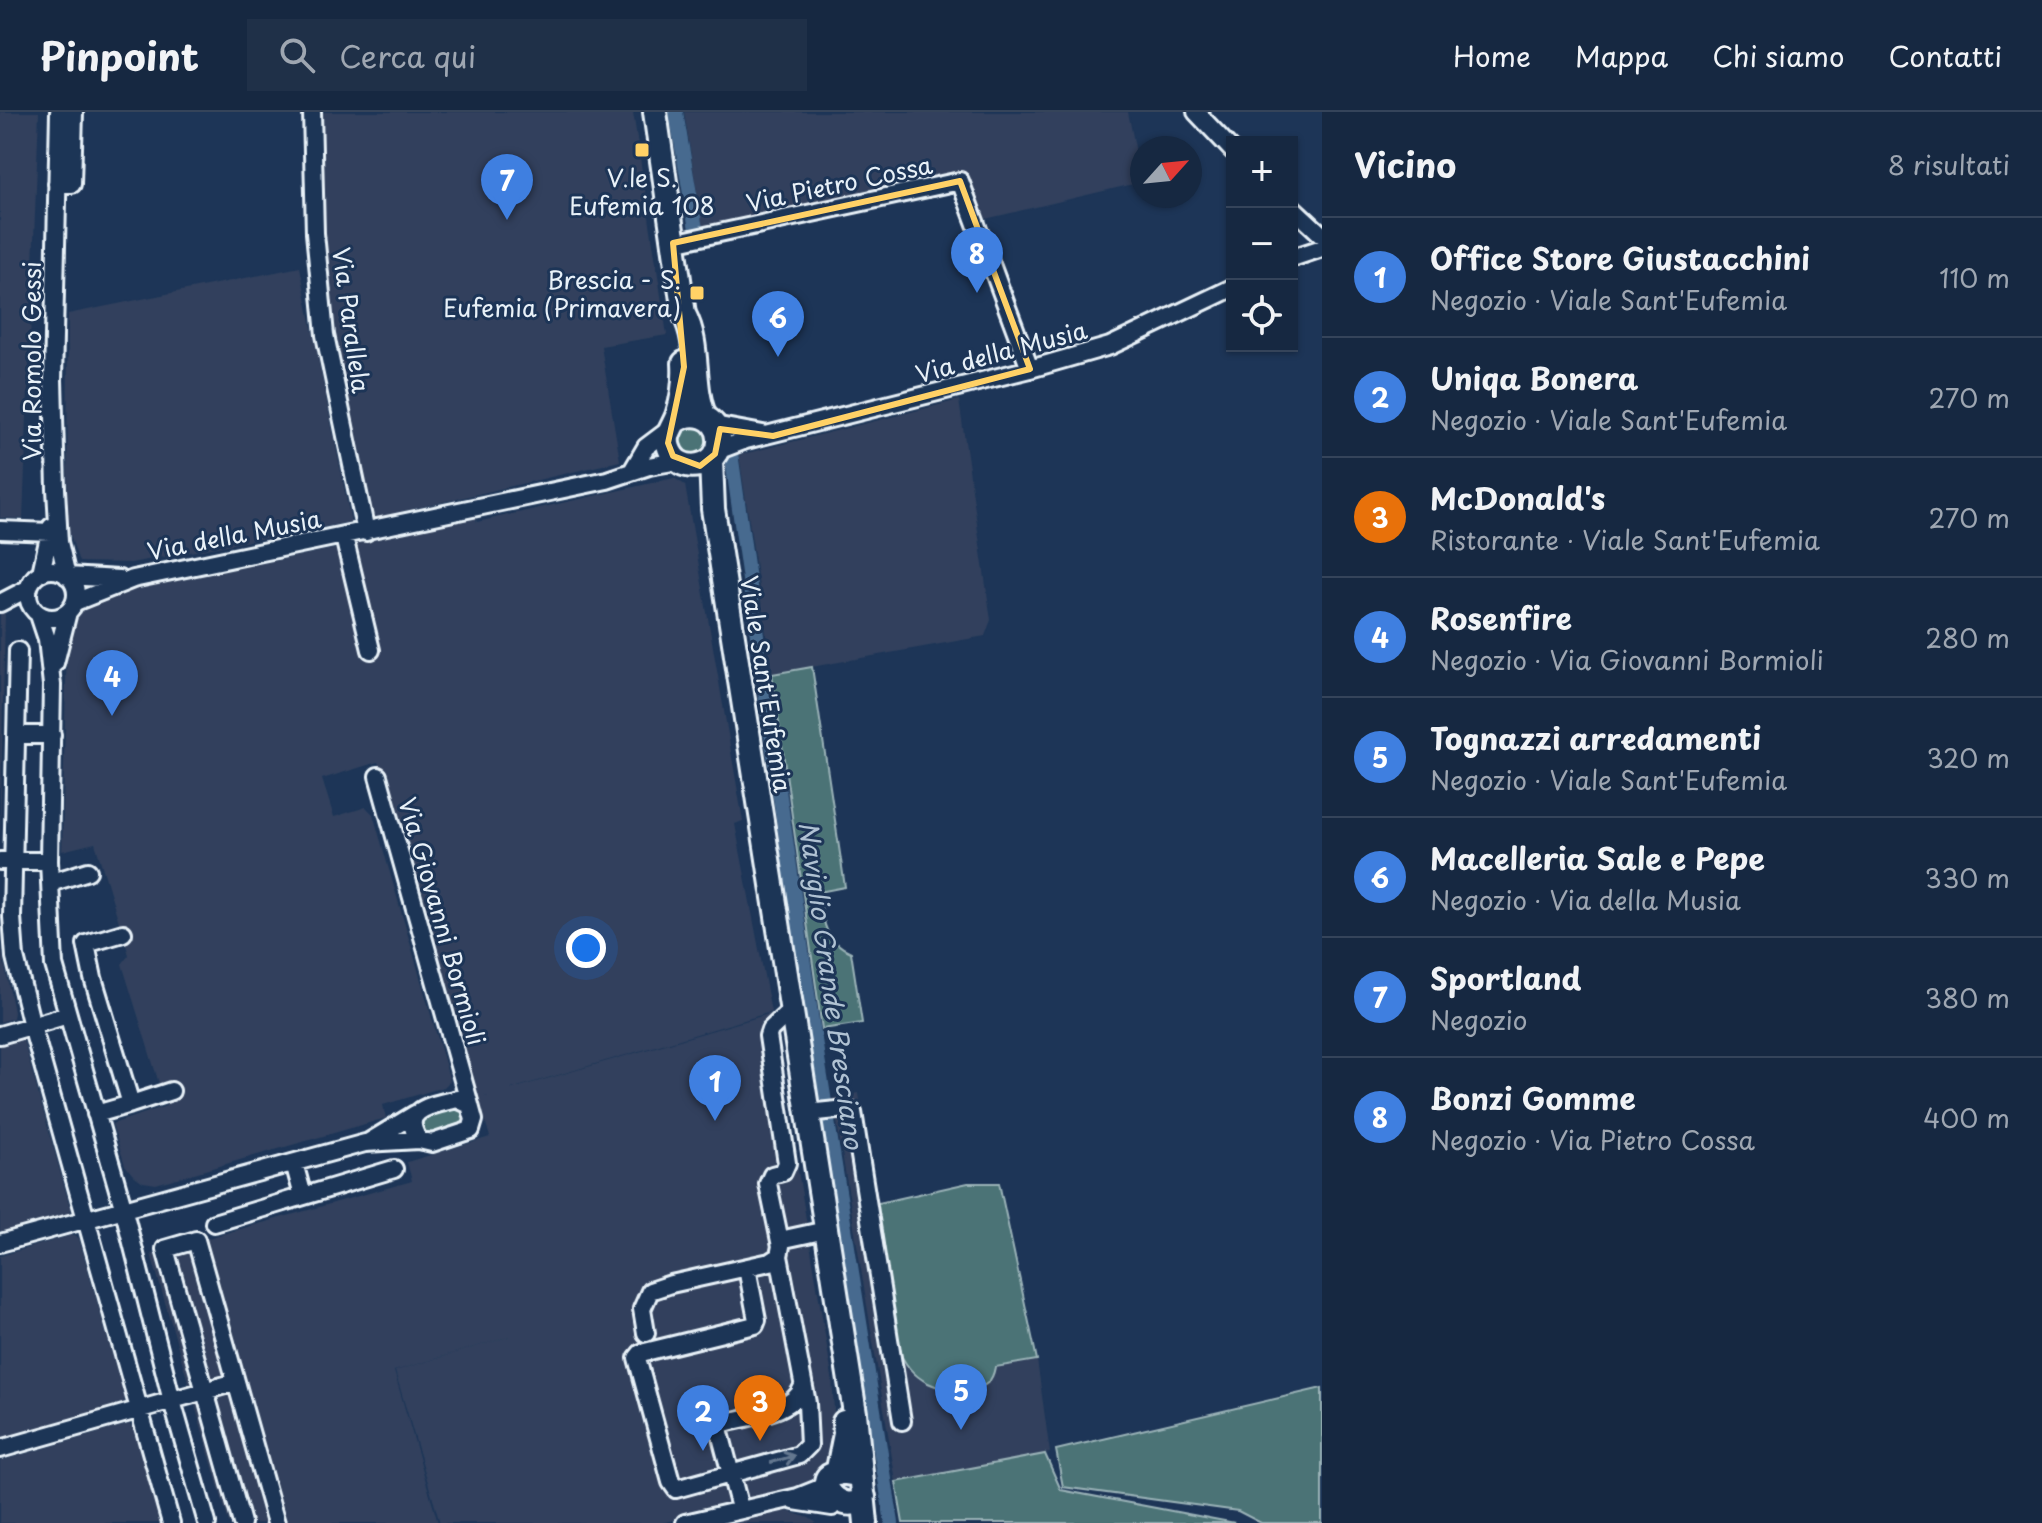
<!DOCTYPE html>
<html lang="it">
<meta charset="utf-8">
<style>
:root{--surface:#162841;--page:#1f3048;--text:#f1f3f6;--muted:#9ea6b1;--line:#35445a;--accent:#ffd166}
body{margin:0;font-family:"Playpen Sans",sans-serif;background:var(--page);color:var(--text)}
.controls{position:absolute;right:24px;top:24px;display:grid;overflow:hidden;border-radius:0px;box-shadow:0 2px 6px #0004}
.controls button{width:72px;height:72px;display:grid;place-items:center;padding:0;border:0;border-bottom:2px solid var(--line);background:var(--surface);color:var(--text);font:40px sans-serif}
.compass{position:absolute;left:1130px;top:24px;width:72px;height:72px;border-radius:50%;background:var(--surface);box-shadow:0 2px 6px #0004;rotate:63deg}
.you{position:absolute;left:586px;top:836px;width:28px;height:28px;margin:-20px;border:6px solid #fff;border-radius:50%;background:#1a73e8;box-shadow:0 0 0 12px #1a73e833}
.badge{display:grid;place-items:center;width:52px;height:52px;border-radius:50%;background:var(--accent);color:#fff;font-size:26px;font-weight:700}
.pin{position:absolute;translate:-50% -66px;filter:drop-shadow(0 2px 4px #0008)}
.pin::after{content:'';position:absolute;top:42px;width:28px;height:24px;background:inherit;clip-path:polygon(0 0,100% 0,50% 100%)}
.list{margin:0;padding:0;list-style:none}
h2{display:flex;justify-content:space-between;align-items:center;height:104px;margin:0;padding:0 32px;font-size:34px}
h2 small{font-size:26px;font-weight:400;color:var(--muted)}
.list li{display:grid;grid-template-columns:52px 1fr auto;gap:24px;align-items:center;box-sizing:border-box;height:120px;padding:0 32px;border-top:2px solid var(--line)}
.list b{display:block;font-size:30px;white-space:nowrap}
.list p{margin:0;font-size:26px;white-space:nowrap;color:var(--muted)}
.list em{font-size:26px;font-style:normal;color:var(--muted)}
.icon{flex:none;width:44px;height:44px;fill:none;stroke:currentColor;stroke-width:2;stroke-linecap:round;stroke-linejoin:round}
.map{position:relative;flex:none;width:1322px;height:1411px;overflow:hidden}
header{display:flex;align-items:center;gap:48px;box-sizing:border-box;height:112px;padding:0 40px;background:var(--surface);border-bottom:2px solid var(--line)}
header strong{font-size:38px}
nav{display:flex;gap:44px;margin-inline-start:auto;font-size:28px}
.search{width:560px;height:72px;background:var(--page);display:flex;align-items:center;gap:20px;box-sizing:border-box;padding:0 28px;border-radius:0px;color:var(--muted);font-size:30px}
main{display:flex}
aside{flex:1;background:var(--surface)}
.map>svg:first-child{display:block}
</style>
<header>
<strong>Pinpoint</strong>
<div class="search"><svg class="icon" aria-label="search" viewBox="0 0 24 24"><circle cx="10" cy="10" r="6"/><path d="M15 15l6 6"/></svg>Cerca qui</div>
<nav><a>Home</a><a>Mappa</a><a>Chi siamo</a><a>Contatti</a></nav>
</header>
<main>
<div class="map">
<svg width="1322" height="1411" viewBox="0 0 1322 1411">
<rect width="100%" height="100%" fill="#1d3557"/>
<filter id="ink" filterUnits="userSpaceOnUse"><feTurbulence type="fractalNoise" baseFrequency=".0125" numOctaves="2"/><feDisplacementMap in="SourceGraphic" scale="16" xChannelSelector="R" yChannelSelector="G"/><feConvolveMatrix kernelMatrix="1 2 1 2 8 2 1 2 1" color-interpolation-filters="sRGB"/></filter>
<g filter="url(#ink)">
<path fill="#31415d" d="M 0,0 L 39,0 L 23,407 L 0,406 Z
M 318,0 L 633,0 L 667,223 L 601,234 L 620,349 L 370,407 L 328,199 Z
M 684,0 L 1128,0 L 1142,70 L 981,108 L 963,60 L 703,118 Z
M 300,155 L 351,410 L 131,451 L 79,450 L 67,414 L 68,202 Z
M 959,288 L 991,508 L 985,524 L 772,562 L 739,343 Z
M 674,366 L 685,373 L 743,709 L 735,712 L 771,900 L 484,985 L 772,901 L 832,1265 L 836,1332 L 829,1347 L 811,1368 L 797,1374 L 662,1411 L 440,1411 L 395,1259 L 518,1222 L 394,1259 L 438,1411 L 229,1411 L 151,1142 L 412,1069 L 407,1050 L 490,1025 L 378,650 L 322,667 L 334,705 L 366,695 L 373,702 L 450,969 L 444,975 L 383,993 L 386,1006 L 156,1072 L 143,1070 L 132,1062 L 125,1053 L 112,1012 L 166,994 L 122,852 L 129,843 L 95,731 L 62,739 L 67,526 L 73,509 L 83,496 L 113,481 L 338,436 L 474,401 L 477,410 Z
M 5,501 L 0,730 L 0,502 Z
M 0,830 L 14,900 L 13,906 L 0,910 Z
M 17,924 L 23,927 L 71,1098 L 69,1103 L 0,1123 L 0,929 Z
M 859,981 L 874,1092 L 995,1255 L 1037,1248 L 1050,1341 L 896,1370 L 833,986 Z
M 72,1123 L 79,1126 L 125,1287 L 122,1294 L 0,1329 L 0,1144 Z
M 129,1312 L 133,1316 L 161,1411 L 0,1411 L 0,1349 Z
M 781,1397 L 809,1406 L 817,1411 L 714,1411 Z"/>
<path fill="#4b7376" stroke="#9ab2b7" stroke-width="2" d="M 700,312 L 710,325 L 706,340 L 691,346 L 678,337 L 677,322 L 680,317 Z
M 812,555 L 845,775 L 819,780 C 823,808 823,828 851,840 L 862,911 L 822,917 L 772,562 Z
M 455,994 L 465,1002 C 465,1019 439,1025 424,1022 L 419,1010 L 423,1005 Z
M 968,1071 L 999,1071 L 1037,1248 L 995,1255 C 992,1271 986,1274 971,1278 C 956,1280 941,1277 928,1271 C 892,1253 891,1208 886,1172 C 882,1145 878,1119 874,1092 Z
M 1322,1276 L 1322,1411 L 1261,1411 L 1238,1399 L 1063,1375 L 1056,1338 Z
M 1045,1342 L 1061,1378 L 1235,1411 L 903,1411 L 896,1370 Z"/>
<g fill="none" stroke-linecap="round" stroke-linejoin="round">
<path stroke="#476b8f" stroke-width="14" d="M 676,0 L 696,117
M 731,341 L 812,909 L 892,1411"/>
<g stroke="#e8f1f8" stroke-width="22">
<path id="street" d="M 59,0 L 53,268 L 56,377 L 59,430 L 67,464 L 119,467
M 312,0 L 315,121 L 325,223 L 366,420
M 1196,0 L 1232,38
M 57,72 L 72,72 L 74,0
M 1292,95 L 1322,123
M 673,131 L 960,69 L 1030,257
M 1292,146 L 1322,136
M 714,313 L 763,322
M 717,339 L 746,328 L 1030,257 L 1110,234 L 1232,176
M 632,359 L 646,335 L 670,317
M 0,418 L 51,420
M 344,425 L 371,538
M28 482a24 24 0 1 1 48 0a24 24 0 1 1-48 0Z
M 41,461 L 51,415
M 75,490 L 133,467 L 607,368 L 649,354 L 678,349
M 0,491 L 29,476
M 39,503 L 47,527 L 52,573 L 49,749 L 54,853 L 123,1095 L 172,1289 L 207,1411
M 18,539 L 12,805 L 15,845 L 32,914 L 171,1411
M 55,551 L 68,500
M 16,623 L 52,623
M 378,664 L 470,993
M 0,749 L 49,749
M 50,771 L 88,759
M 0,923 L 68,903
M 457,987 L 470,993 L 474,1008 L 471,1018 L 432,1031 L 419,1028 C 398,996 435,993 457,987 Z
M 131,992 L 171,979
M 807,1001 L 847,997 L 853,1000 L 902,1309
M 96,1002 L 131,992 L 93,866 L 86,832 L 123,821
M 367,1031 L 415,1002
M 294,1051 L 303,1084
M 214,1111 L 394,1057
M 780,1128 L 826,1118
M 0,1131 L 365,1031 L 419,1028
M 747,1156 L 757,1208 L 755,1213 L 641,1241 L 637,1246 L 671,1370 L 676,1377 L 799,1343 L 809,1333 L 807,1291 L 779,1144
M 646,1221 L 642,1197 L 650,1179 L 671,1172 L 770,1150 L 779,1144 L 781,1134 L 768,1072 L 772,1063 L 783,1060 L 787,1051 L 768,924 L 770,918 L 791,898
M 0,1337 L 236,1270
M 794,1389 L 832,1395
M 740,1396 L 719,1317 L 724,1311 C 749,1304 794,1301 803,1274
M 242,1411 L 165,1137 L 196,1128 L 276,1411
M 685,1411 L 798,1385 L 818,1377 L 829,1369"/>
</g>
<g stroke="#e8f1f8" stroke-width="28">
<path id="secondary" d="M 655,0 L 684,202 C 701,234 691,272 705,305
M 676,309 C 692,298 717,303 719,326 C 722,356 678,365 669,336 C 664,322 675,313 678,301 C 683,285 685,268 684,251
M 711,348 L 713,397 L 855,1301 L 866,1411
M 837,1362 L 845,1322 L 844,1310
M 852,1362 C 799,1351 840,1411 864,1385"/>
</g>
<use href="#street" stroke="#1d3557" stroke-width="16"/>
<use href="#secondary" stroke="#1d3557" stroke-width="22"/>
</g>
<defs><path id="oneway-shaft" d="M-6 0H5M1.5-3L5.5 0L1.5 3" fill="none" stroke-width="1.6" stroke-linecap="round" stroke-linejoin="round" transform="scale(2)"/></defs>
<use stroke="#64778f" href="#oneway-shaft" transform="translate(783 1347) rotate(-16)"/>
</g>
<path fill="none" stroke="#ffd166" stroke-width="6" stroke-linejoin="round" d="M 960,69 L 1030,257 L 773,324 L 720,317 L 715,342 L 700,354 L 673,344 L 668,331 L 684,255 L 673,131 Z"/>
<g fill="#ffd166" stroke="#1d3557" stroke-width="3">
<rect x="634" y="30" width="16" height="16" rx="4"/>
<rect x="689" y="173" width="16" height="16" rx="4"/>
</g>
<g text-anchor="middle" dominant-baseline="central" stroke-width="6" stroke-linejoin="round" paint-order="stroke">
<g font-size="24" fill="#e8f1f8" stroke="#1d3557">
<text x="642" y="65">V.le S.<tspan x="642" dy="28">Eufemia 108</tspan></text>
<text x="681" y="167" text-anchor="end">Brescia - S.<tspan x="681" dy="28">Eufemia (Primavera)</tspan></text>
</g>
<g font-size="24" fill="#e8f1f8" stroke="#1d3557">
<text transform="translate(839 71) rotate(-12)">Via Pietro Cossa</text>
<text transform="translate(352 208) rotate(82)">Via Parallela</text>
<text transform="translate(1001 239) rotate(-15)">Via della Musia</text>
<text transform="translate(31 249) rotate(-90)">Via Romolo Gessi</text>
<text transform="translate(234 422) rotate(-11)">Via della Musia</text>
<text transform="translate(767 572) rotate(81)">Viale Sant'Eufemia</text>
<text transform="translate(443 809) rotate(74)">Via Giovanni Bormioli</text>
</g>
<g font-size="26" font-style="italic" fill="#b0c2d3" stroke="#1d3557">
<text transform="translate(832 873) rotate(82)">Naviglio Grande Bresciano</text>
</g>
</g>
</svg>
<div class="controls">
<button>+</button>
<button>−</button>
<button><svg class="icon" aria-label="locate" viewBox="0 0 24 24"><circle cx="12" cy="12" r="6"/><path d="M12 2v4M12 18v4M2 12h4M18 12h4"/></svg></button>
</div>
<svg class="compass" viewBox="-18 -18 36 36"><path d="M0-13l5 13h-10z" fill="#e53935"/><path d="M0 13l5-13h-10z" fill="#9ea6b1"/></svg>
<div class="you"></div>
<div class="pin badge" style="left:715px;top:1009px;background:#3f7fe0">1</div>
<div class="pin badge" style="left:703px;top:1339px;background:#3f7fe0">2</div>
<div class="pin badge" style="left:760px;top:1329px;background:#e8710a">3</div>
<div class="pin badge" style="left:112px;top:604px;background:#3f7fe0">4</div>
<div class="pin badge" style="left:961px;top:1318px;background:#3f7fe0">5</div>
<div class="pin badge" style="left:778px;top:245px;background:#3f7fe0">6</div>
<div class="pin badge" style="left:507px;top:108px;background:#3f7fe0">7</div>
<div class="pin badge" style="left:977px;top:181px;background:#3f7fe0">8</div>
</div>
<aside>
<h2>Vicino<small>8 risultati</small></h2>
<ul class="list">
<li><span class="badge" style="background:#3f7fe0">1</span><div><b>Office Store Giustacchini</b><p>Negozio · Viale Sant'Eufemia</p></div><em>110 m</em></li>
<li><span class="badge" style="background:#3f7fe0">2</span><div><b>Uniqa Bonera</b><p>Negozio · Viale Sant'Eufemia</p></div><em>270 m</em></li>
<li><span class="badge" style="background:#e8710a">3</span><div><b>McDonald's</b><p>Ristorante · Viale Sant'Eufemia</p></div><em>270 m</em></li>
<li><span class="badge" style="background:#3f7fe0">4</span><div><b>Rosenfire</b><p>Negozio · Via Giovanni Bormioli</p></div><em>280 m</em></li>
<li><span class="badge" style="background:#3f7fe0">5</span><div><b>Tognazzi arredamenti</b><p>Negozio · Viale Sant'Eufemia</p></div><em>320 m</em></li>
<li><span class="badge" style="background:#3f7fe0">6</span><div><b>Macelleria Sale e Pepe</b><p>Negozio · Via della Musia</p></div><em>330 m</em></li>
<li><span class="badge" style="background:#3f7fe0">7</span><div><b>Sportland</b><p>Negozio</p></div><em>380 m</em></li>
<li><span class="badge" style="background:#3f7fe0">8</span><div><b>Bonzi Gomme</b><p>Negozio · Via Pietro Cossa</p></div><em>400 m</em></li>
</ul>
</aside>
</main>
